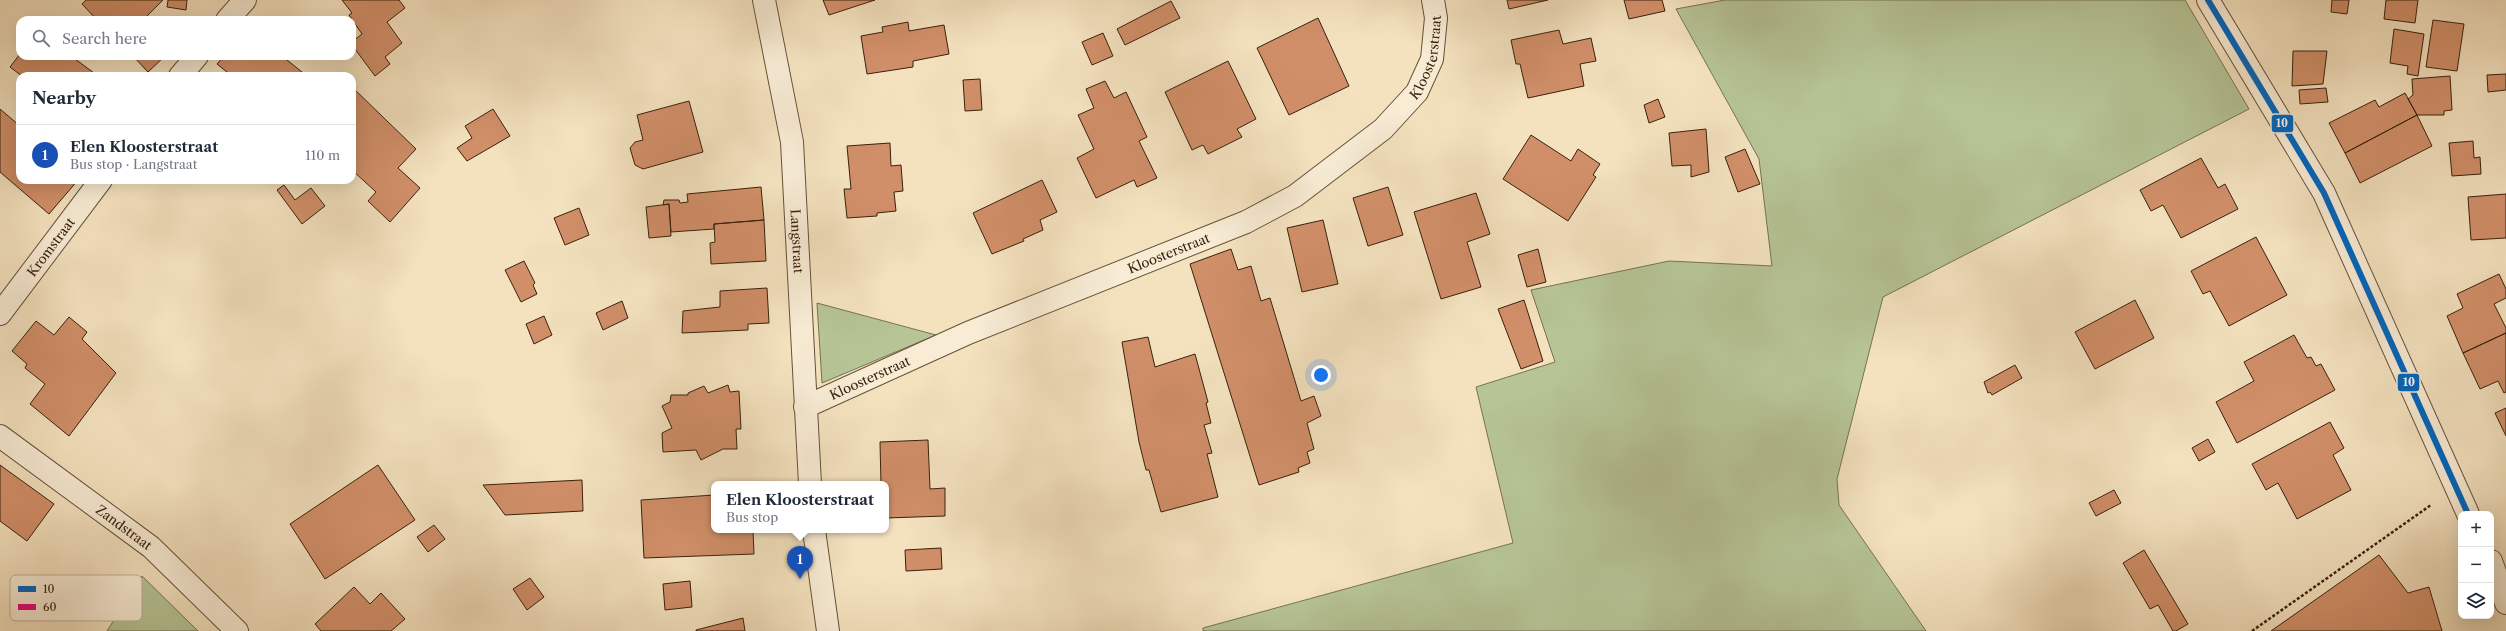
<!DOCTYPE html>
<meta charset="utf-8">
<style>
:root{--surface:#fff;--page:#f6f6f7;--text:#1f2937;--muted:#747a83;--line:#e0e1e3;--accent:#1a73e8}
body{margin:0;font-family:"Libre Caslon Text",serif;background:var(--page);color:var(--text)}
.controls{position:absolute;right:12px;bottom:12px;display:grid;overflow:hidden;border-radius:8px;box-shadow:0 4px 16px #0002}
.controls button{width:36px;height:36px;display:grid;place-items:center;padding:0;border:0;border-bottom:1px solid var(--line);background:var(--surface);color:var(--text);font:20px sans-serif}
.you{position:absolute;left:1321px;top:375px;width:14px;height:14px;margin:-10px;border:3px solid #fff;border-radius:50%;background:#1a73e8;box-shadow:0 0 0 6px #1a73e833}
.badge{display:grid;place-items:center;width:26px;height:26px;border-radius:50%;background:var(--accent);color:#fff;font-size:13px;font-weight:700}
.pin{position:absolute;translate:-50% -33px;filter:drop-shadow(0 1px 2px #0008)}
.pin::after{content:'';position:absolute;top:21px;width:14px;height:12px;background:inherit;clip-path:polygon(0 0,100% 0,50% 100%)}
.popup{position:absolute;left:711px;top:481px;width:178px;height:52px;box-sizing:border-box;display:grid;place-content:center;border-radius:8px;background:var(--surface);filter:drop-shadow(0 1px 3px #0005);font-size:13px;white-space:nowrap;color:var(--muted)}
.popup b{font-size:15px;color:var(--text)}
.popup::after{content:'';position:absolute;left:50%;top:100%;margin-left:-8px;border:8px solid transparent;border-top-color:var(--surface)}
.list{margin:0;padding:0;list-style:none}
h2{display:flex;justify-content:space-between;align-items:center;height:52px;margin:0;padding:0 16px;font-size:17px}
h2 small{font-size:13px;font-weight:400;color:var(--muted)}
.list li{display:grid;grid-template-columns:26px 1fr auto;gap:12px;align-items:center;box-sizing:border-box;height:60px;padding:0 16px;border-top:1px solid var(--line)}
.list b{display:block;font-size:15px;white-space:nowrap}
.list p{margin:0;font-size:13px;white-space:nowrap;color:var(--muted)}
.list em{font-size:13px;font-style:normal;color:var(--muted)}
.icon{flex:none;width:22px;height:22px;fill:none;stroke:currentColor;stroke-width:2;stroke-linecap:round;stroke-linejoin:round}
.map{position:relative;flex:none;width:2506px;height:631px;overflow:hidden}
.search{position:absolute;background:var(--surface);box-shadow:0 4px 16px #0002;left:16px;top:16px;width:340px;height:44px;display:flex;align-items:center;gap:10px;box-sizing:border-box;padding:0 14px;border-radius:12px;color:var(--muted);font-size:15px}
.panel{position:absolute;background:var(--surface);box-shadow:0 4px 16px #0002;left:16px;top:72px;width:340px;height:112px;border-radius:12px}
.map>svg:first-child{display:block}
</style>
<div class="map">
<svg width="2506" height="631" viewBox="0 0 2506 631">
<rect width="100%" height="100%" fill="#f4e2bf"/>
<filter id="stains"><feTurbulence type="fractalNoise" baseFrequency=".005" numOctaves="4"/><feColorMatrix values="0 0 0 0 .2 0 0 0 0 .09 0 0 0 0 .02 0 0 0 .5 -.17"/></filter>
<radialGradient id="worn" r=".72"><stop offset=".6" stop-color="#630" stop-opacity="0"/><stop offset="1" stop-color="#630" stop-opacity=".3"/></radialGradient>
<path fill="#b6c496" stroke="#777251" d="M 1725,0 L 2185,0 L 2249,109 L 1883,297 L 1837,479 L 1839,505 L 1926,631 L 1203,631 L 1203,628 L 1513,543 L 1476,387 L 1555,362 L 1531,290 L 1669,261 L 1772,266 L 1759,159 L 1676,9 Z
M 817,303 L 936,335 L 822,383 Z
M 142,576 L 198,631 L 107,631 Z"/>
<path fill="#d18f69" stroke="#38210c" d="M 86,0 L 163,0 L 143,20 L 97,20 L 82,4 Z
M 168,0 L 187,0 L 186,10 L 167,7 Z
M 342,0 L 399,0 L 405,8 L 387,22 L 402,43 L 385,57 L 390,64 L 375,76 L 352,45 L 352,42 L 362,34 L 349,15 L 352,13 Z
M 823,0 L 875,0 L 829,15 Z
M 1507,0 L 1548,0 L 1509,9 Z
M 1624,0 L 1662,0 L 1665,11 L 1629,19 Z
M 2332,0 L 2349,0 L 2347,14 L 2331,12 Z
M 2386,0 L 2418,0 L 2415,23 L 2384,19 Z
M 1171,1 L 1180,18 L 1125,45 L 1117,29 Z
M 1318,18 L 1349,86 L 1289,115 L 1257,48 Z
M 2433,20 L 2464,24 L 2457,71 L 2426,67 Z
M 908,22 L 909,31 L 944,25 L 949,54 L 913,61 L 913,67 L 867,74 L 861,36 L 883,32 L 882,27 Z
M 2394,29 L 2424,34 L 2418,76 L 2407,74 L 2408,66 L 2390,63 Z
M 1559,30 L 1563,44 L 1591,38 L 1596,61 L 1580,64 L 1584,86 L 1528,98 L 1520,64 L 1516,64 L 1511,40 Z
M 1103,33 L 1113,56 L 1092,65 L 1082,42 Z
M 2293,51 L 2327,51 L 2323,84 L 2292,86 Z
M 20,54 L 20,56 L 71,56 L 94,73 L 92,76 L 22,76 L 10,67 Z
M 133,56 L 165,56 L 148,72 Z
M 224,56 L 282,56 L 307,76 L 232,76 L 217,64 Z
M 1228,61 L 1256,119 L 1237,129 L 1242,137 L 1208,154 L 1203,145 L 1192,150 L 1165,92 Z
M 2506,74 L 2506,90 L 2488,92 L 2487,75 Z
M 2450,76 L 2452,110 L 2444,111 L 2444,115 L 2417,115 L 2408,99 L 2413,95 L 2412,79 Z
M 980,79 L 982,110 L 965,111 L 963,80 Z
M 1105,81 L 1114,98 L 1126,92 L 1147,137 L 1139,141 L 1157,178 L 1137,187 L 1134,180 L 1096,198 L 1077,158 L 1094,149 L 1078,115 L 1094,108 L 1086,89 Z
M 352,87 L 416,149 L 398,168 L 420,188 L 390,222 L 368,201 L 376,192 L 352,170 Z
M 2326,88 L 2328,102 L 2300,104 L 2299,90 Z
M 2405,93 L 2417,115 L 2345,153 L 2329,123 L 2375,100 L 2379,107 Z
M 1658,99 L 1665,117 L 1649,123 L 1644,105 Z
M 689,101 L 703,152 L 643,169 L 635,165 L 630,148 L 635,142 L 643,140 L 637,115 Z
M 0,109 L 20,126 L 20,180 L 78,180 L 49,214 L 0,172 Z
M 493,109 L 510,136 L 467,161 L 457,148 L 472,138 L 465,126 Z
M 2417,115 L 2432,146 L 2360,183 L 2345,153 Z
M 1706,129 L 1709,172 L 1691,177 L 1691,165 L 1672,166 L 1669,133 Z
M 1531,135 L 1571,161 L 1578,149 L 1600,164 L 1593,175 L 1596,177 L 1568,221 L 1503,179 Z
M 2473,141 L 2474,158 L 2480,157 L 2481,174 L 2452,176 L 2449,143 Z
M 890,143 L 891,166 L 901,165 L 903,191 L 894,192 L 896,211 L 877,213 L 877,216 L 847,218 L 844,189 L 851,189 L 847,146 Z
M 1745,149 L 1760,184 L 1738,192 L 1725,157 Z
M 2201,158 L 2218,188 L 2225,184 L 2238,209 L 2181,238 L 2163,205 L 2151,211 L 2140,190 Z
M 1042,180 L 1057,212 L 1040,220 L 1043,230 L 1023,239 L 1024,241 L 992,254 L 973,213 Z
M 284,185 L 295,200 L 311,188 L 325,206 L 302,224 L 277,190 Z
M 761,187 L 764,220 L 714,224 L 714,229 L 671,232 L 669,204 L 663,205 L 664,200 L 679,200 L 680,203 L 688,202 L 687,194 Z
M 1388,187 L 1403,235 L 1368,246 L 1353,198 Z
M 1476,193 L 1490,234 L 1467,242 L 1481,287 L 1441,299 L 1414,212 Z
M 2506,194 L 2506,238 L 2471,240 L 2468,197 Z
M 669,204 L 671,236 L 649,238 L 646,207 Z
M 579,208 L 589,235 L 565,245 L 554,218 Z
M 764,220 L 766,261 L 711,264 L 710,243 L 715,242 L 714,224 Z
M 1323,220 L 1338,284 L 1302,292 L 1287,228 Z
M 2256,237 L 2287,295 L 2229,326 L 2210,291 L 2203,294 L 2191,271 Z
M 1231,249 L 1238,270 L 1251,266 L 1261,301 L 1270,298 L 1301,401 L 1314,396 L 1321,416 L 1307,423 L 1314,449 L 1307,452 L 1310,463 L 1298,468 L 1299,472 L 1259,485 L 1190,264 Z
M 1538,249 L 1546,282 L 1527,287 L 1518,255 Z
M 524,261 L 535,283 L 533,285 L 537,294 L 521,302 L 505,270 Z
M 2499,274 L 2506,289 L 2506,298 L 2494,304 L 2506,328 L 2506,333 L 2463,353 L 2447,316 L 2463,308 L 2457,294 Z
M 767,288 L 769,323 L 748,324 L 748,330 L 682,333 L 683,311 L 720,307 L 720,291 Z
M 1524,300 L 1543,361 L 1521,369 L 1498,309 Z
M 2135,300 L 2154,338 L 2095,369 L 2075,332 Z
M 622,301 L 628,318 L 603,330 L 596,313 Z
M 544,316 L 552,335 L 534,344 L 526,324 Z
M 69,317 L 87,332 L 82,339 L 116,373 L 69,436 L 30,404 L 45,384 L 25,368 L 27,364 L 12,351 L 36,321 L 54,335 Z
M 2506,333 L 2506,392 L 2504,393 L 2498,381 L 2480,389 L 2463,353 Z
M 2294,335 L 2307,358 L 2311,357 L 2316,366 L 2321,364 L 2335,390 L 2237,443 L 2216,402 L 2254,381 L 2244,362 Z
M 1148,337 L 1155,367 L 1195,354 L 1208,402 L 1206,403 L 1211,423 L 1204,425 L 1212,453 L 1207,454 L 1218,497 L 1161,512 L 1149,470 L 1146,470 L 1139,442 L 1122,342 Z
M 2015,365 L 2022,378 L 1992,395 L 1990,392 L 1988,393 L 1984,382 Z
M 728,385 L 730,392 L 739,391 L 741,429 L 736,429 L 737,449 L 723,449 L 701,460 L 696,450 L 663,452 L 662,433 L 672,428 L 662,406 L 670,402 L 671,395 L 688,395 L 688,393 L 704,386 L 708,393 Z
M 2506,408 L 2506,436 L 2495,413 Z
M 2330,422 L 2344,448 L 2333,455 L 2351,490 L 2297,519 L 2278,483 L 2266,490 L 2252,464 Z
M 2208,439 L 2215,452 L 2199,461 L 2192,448 Z
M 928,440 L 930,489 L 945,488 L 945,516 L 886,518 L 886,484 L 881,484 L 880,442 Z
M 0,465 L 54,504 L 27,541 L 0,521 Z
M 378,465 L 415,520 L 325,579 L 290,524 Z
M 582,480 L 583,511 L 505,515 L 483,485 Z
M 2114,490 L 2121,503 L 2096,516 L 2089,503 Z
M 714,495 L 714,530 L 753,530 L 754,554 L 644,558 L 641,500 Z
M 434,525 L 445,539 L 428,552 L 417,537 Z
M 941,548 L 942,569 L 906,571 L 905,550 Z
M 2144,550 L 2188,624 L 2176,631 L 2173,631 L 2158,605 L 2150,609 L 2123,563 Z
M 2379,555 L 2408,593 L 2429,587 L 2442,631 L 2271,631 Z
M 530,578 L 544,597 L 527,610 L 513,589 Z
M 690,581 L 692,607 L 665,610 L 663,584 Z
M 354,587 L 370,604 L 381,593 L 405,619 L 391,631 L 321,631 L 315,624 Z
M 743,618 L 745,631 L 696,631 L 696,630 Z"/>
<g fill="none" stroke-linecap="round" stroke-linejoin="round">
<g stroke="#675139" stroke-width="24">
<g id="minor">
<path id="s1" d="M 764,0 L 792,142 L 810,484"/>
<path d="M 2208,0 L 2324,193 L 2468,514"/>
<path d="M 227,20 L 245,0"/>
<path d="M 180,76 L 197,56"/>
<path id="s2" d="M 0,314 L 101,180"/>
<path id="s3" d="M 805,407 L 968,333 L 1246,222 L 1295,196 L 1383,129 L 1417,92 L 1432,59 L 1436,18 L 1433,0"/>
<path id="s4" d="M 0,436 L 151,547 L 237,631"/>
<path d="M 814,530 L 828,631"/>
<path d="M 2491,561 L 2506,603"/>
</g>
</g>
<path stroke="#38210c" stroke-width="2.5" stroke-dasharray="3 2" stroke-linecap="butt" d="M 2252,631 L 2431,505"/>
<use href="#minor" stroke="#f8ecd5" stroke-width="22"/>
<g stroke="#f8ecd5" stroke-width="9">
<path id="bus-1" d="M 2208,0 L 2324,193 L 2468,514"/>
</g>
<use href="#bus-1" stroke="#0065bd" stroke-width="6"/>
</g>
<g text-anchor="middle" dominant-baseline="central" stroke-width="3" stroke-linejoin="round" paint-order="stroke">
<g font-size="13" fill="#38210c" stroke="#f8ecd5">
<text stroke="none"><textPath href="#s3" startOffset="731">Kloosterstraat</textPath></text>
<text stroke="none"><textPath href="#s1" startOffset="244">Langstraat</textPath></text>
<text stroke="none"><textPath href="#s2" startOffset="84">Kromstraat</textPath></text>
<text stroke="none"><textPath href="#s3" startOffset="395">Kloosterstraat</textPath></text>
<text stroke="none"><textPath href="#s3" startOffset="71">Kloosterstraat</textPath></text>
<text stroke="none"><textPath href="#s4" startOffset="154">Zandstraat</textPath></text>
</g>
</g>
<rect x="10" y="575" width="132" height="46" rx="6" fill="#f8ecd5" stroke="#beaf99" stroke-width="1"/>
<rect x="18" y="586" width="18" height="6" fill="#0065bd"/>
<rect x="18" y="604" width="18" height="6" fill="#e5007d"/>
<g font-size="11" fill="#38210c">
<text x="43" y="593">10</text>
<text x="43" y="611">60</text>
</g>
<g stroke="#f8ecd5" stroke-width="1.5">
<rect x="2271" y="114" width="23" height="19" rx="4" fill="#0065bd"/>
<rect x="2397" y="373" width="23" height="19" rx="4" fill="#0065bd"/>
</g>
<g font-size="11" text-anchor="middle" font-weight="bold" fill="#fff">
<text x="2282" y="127">10</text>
<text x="2409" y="386">10</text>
</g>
<rect width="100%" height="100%" filter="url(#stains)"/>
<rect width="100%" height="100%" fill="url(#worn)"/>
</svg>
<div class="controls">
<button>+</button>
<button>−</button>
<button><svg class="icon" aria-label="layers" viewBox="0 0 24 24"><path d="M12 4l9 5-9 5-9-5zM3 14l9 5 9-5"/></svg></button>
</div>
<div class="you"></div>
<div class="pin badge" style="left:800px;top:579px;background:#1a4fb4">1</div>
<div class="popup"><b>Elen Kloosterstraat</b>Bus stop</div>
<div class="search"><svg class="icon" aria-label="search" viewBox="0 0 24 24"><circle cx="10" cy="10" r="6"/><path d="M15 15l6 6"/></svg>Search here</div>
<section class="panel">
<h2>Nearby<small></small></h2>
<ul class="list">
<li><span class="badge" style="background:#1a4fb4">1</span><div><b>Elen Kloosterstraat</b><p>Bus stop · Langstraat</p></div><em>110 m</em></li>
</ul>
</section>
</div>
